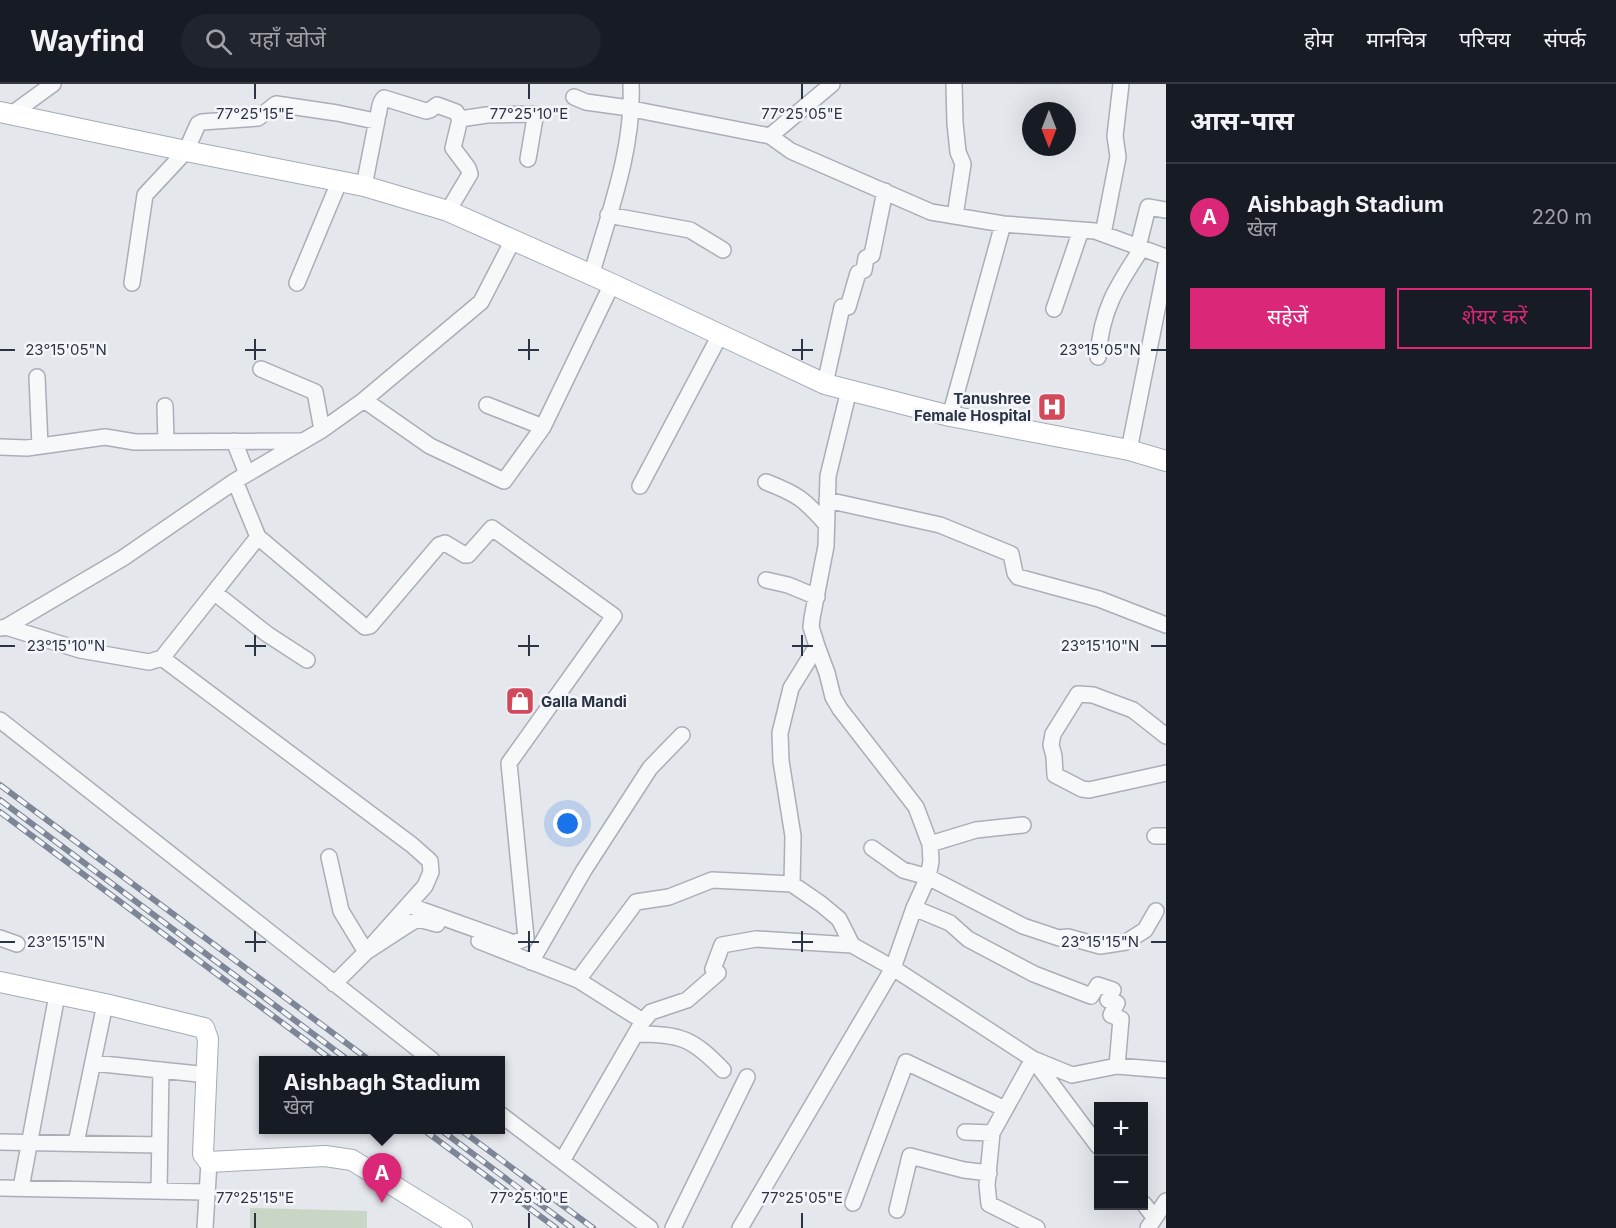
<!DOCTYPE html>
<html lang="hi">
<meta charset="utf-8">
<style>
:root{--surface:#171b24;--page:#20242c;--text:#f1f3f6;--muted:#9ea1a6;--line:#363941;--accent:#db2777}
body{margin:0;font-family:Inter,"Noto Sans Devanagari",sans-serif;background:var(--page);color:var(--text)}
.controls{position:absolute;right:18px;bottom:18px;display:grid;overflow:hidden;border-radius:0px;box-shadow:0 6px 24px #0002}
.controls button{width:54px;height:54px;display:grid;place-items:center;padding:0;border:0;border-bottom:2px solid var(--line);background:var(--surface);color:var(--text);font:30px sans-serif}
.compass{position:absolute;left:1022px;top:18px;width:54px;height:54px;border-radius:50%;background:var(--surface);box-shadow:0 6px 24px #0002;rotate:180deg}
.you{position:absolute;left:568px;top:740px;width:21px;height:21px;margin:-15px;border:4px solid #fff;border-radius:50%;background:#1a73e8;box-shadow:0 0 0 9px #1a73e833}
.badge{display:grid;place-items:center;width:39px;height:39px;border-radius:50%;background:var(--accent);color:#fff;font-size:20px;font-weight:700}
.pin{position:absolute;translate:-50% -50px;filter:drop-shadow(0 2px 3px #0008)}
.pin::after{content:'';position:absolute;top:32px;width:21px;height:18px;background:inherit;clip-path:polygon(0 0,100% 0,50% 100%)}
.popup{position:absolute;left:259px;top:972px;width:246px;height:78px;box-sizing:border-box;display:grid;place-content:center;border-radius:0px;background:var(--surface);filter:drop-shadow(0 2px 4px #0005);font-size:20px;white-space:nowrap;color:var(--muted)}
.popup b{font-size:22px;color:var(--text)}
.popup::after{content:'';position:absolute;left:50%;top:100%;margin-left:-12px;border:12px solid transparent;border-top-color:var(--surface)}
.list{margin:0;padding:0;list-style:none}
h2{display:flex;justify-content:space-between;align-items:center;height:78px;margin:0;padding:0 24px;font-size:26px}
h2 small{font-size:20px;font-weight:400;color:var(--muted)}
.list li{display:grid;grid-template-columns:39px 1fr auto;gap:18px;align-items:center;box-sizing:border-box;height:108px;padding:0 24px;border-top:2px solid var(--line)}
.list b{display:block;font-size:22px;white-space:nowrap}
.list p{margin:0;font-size:20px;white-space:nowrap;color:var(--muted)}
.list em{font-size:20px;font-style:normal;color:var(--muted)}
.actions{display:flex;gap:12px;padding:18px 24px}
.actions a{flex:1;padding:14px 0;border:2px solid var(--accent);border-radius:0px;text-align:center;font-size:21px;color:var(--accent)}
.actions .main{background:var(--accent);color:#fff}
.icon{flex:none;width:33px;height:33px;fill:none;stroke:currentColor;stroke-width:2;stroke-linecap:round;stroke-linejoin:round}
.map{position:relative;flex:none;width:1166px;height:1144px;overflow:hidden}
header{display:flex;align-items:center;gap:36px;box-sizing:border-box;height:84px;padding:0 30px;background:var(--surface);border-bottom:2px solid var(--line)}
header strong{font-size:28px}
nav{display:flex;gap:33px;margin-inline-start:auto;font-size:21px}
.search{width:420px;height:54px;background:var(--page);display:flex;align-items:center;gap:15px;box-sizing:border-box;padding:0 21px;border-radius:33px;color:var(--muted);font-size:22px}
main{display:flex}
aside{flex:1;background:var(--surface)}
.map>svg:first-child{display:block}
</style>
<header>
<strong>Wayfind</strong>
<div class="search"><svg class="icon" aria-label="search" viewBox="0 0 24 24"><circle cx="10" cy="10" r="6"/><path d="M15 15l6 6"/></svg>यहाँ खोजें</div>
<nav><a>होम</a><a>मानचित्र</a><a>परिचय</a><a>संपर्क</a></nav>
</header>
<main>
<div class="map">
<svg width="1166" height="1144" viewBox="0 0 1166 1144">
<rect width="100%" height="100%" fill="#e4e7ec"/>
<path fill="#c9d6c5" d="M 250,1124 L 367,1127 L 367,1144 L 250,1144 Z"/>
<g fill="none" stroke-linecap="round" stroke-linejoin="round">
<g stroke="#a9aeb7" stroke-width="18">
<path id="minor" d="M 954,0 L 955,39 L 958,68 L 963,80 L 955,132
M 574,13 L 586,18 L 622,23 L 770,52 L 791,67 L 931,128 L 1003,140 L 1095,147 L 1166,173
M 13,29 L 53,0
M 460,35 L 487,31 L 533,30 L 535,34 L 528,75
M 770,52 L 832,0
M 364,102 L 377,36
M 608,131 L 690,146 L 723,166
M 1103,150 L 1118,73 L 1115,52 L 1121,0
M 1138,163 L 1148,123 L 1166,126
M 591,192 C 609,129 634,65 631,0
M 132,199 L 145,111 L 186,67 L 198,40 L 202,38 L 258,34 L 276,20 L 337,29 L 375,37 C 381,32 377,20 384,14 L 426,27 L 430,26 L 437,21 L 456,28 L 460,35 L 453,64 L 468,84 L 470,90 L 448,127
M 297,199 L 340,96
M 1054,225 L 1081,146
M 1098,273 C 1101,226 1117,202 1142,164
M 261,285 L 315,308 L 322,346
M 37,293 L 40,362
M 825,300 L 842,223 L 848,223 L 858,189 L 864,186 L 866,174 L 872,171 L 885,107
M 364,316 L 430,362 L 504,397 L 543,343 L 612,200
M 487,321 L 543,343
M 165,322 L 166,358
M 950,332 L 1003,140
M 234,357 L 247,390
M 0,363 L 27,364 L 105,353 L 135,358 L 301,357
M 1129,366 L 1166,181
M 235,397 L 258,453 L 365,543 L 370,542 L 439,461 L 445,459 L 465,471 L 468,471 L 492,444 L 614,532 L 509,679 L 526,854 L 514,859 L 408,821
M 766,398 C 797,410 804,415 826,440
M 640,402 L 720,251
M 827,416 L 940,441 L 1011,470 L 1015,489 L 1018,493 L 1099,515 L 1166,541
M 766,496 L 788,501 L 817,513
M 215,509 L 267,550 L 307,576
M 6,543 L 123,474 L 235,397 L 322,346 L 364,316 L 481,218 L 513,156
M 0,544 L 6,543 L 80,566 L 149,578 L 162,574 L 412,761 L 430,777 L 431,788 L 425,802 L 366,868 L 341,827 L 329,773
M 162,574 L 258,453
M 0,636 L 432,976
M 1166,652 L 1133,626 L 1093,611 L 1078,610 L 1053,650 L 1051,661 L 1054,672 L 1055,691 L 1082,705 L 1089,706 L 1166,689
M 1155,752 L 1166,752
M 930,760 L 976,746 L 1023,741
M 872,764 L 903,786 L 928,793 L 1023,842 L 1059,854 L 1068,853 L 1100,862 L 1126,858 L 1145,846 L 1156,827
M 792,800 L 793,752 L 781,677 L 780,649 L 791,604 L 817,562
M 914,824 L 950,839 L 968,855 L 1034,890 L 1091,912 L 1098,901 L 1113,906 L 1108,916 L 1117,919 L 1111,931 L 1121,935 L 1117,982
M 0,854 L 17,860
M 479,857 L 578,896 L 643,937
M 531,878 L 584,786 L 650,684 L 682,651
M 578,896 L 636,818 L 669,813 L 712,796 L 792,800 L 821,820 L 839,835 L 852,861 L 893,884 L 1033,975 L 1098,1062
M 334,900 L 366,868 L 409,840 L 418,835 L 437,840
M 636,950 C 681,950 692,954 723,986
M 93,979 L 208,991
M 500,1030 L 650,1144
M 965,1048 L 992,1049
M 0,1058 L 159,1061
M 76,1059 L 105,920
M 562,1077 L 643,937 L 651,928 L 687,916 L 718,889 L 713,885 L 722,861 L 756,855 L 852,861
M 0,1104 L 206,1108
M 21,1104 L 57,911
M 159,1107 L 161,986
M 853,1119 L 906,978 L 1005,1025
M 1144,1120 L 1154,1133
M 897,1126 L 910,1072 L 964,1086 L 989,1089
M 205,1144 L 209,1078
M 673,1144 L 747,993
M 740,1144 L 893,884 L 914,824 L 928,793 L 931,777 L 930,760 L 916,723 L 840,625 L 833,613 L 827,589 L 817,562 L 811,543 L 812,534 L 826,462 L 828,392 L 849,306
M 1037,1144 L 989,1120 L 987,1101 L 992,1049 L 1033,975 L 1072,991 L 1117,982 L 1166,986
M 1148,1144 L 1166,1117"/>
</g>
<g stroke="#a3abb8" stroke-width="22">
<path id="major" d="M 0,28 L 186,67 L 364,102 L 448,127 L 612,200 L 825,300 L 950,332 L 1129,366 L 1166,377
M 0,898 L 105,920 L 204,944 L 208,955 L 203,1070 L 209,1078 L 325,1072 L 352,1076 L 462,1144"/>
</g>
<use href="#minor" stroke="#f7f8fa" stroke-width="15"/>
<use href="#major" stroke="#fff" stroke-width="20"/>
<g stroke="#7d8696" stroke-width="6">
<path id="rail" d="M 0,701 L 369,976
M 0,716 L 348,976
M 0,728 L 332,976
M 424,1046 L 556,1144
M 441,1046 L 572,1144
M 461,1046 L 593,1144"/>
</g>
<use href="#rail" stroke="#f4f6f9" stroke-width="4" stroke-dasharray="11" stroke-linecap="butt"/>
</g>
<path fill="none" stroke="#2b3445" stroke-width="2" d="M 255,0 L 255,15M 529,0 L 529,15M 802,0 L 802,15M 255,255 L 255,276M 529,255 L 529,276M 802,255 L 802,276M 0,266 L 15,266M 245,266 L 266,266M 518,266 L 539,266M 792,266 L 813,266M 1151,266 L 1166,266M 255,551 L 255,572M 529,551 L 529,572M 802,551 L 802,572M 0,562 L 15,562M 245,562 L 266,562M 518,562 L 539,562M 792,562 L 813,562M 1151,562 L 1166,562M 255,847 L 255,868M 529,847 L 529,868M 802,847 L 802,868M 0,858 L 15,858M 245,858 L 266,858M 518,858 L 539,858M 792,858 L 813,858M 1151,858 L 1166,858M 255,1129 L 255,1144M 529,1129 L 529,1144M 802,1129 L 802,1144"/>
<defs>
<g id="hospital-square" transform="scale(1.5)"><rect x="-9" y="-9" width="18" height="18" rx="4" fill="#d1495b" stroke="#f4f6f9"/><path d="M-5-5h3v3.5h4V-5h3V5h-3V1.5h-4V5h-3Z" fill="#fff"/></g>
<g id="shop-square" transform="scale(1.5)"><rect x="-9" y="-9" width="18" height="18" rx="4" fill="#d1495b" stroke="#f4f6f9"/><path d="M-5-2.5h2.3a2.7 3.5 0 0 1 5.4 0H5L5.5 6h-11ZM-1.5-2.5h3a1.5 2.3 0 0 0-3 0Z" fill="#fff"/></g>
</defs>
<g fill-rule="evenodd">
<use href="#hospital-square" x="1052" y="323"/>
<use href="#shop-square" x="520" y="617"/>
</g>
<g text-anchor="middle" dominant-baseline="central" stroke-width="5" stroke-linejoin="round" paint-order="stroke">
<g font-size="15" font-weight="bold" fill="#2b3445" stroke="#f4f6f9" text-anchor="end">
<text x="1031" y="314">Tanushree<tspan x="1031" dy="17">Female Hospital</tspan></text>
<text x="541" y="617" text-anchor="start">Galla Mandi</text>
</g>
</g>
<g font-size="15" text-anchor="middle" fill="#2b3445" stroke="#f4f6f9" stroke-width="5" stroke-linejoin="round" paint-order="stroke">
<text x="255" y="35">77°25'15"E</text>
<text x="529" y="35">77°25'10"E</text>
<text x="802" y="35">77°25'05"E</text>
<text x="1100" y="271">23°15'05"N</text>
<text x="66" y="271">23°15'05"N</text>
<text x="1100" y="567">23°15'10"N</text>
<text x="66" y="567">23°15'10"N</text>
<text x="1100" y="863">23°15'15"N</text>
<text x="66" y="863">23°15'15"N</text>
<text x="255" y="1119">77°25'15"E</text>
<text x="529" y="1119">77°25'10"E</text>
<text x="802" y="1119">77°25'05"E</text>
</g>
</svg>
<div class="controls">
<button>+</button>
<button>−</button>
</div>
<svg class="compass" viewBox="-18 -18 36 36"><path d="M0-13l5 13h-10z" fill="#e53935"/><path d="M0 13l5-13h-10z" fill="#9ea1a6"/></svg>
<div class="you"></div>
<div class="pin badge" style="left:382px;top:1119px">A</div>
<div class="popup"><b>Aishbagh Stadium</b>खेल</div>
</div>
<aside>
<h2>आस-पास<small></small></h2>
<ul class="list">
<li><span class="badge">A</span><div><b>Aishbagh Stadium</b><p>खेल</p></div><em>220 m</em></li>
</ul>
<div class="actions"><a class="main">सहेजें</a><a>शेयर करें</a></div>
</aside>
</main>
